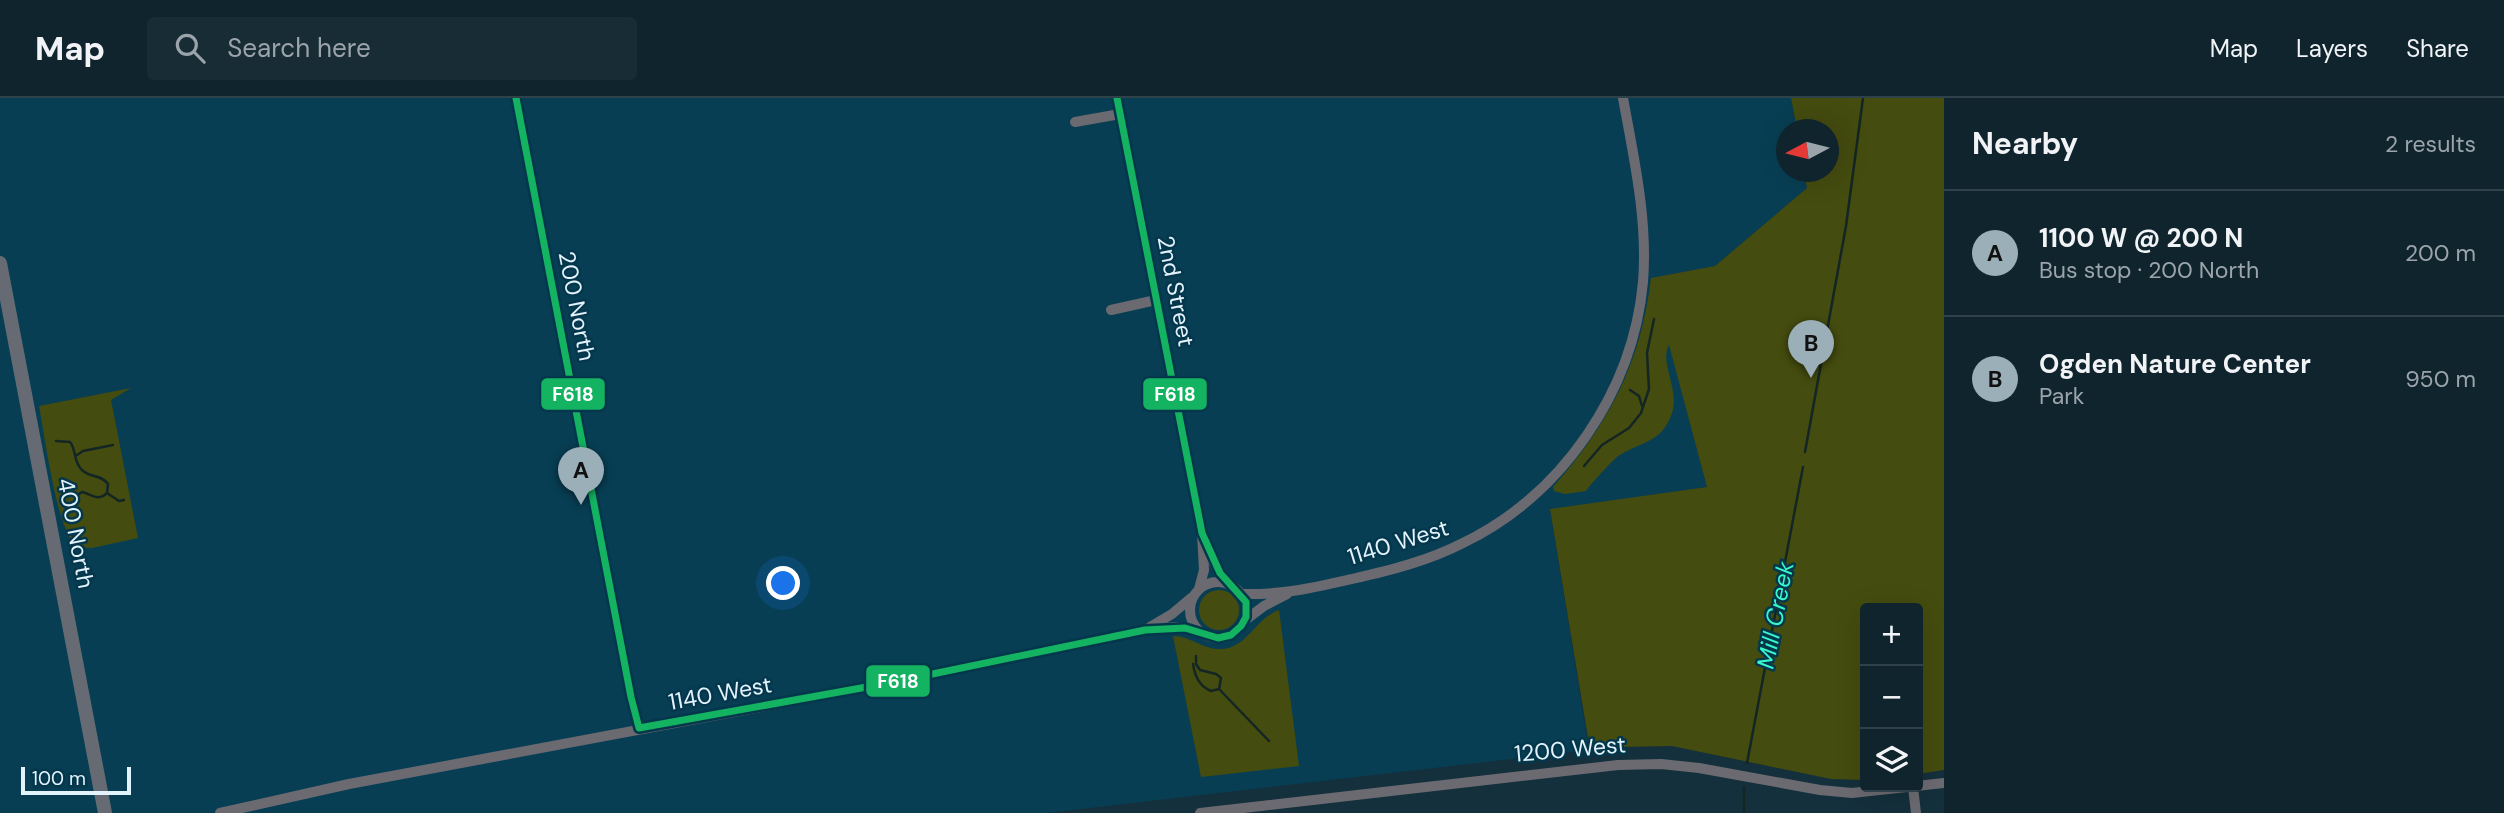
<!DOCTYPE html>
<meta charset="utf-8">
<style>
:root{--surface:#0f242d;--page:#182c35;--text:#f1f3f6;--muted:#9ba4aa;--line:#2f4149;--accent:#9bafb9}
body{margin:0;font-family:"DM Sans",sans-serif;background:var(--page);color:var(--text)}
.controls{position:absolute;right:21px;bottom:21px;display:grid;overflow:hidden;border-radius:7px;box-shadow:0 7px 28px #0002}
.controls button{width:63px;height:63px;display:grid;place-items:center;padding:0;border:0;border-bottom:2px solid var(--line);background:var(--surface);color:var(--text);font:35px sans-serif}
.compass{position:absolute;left:1776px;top:21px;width:63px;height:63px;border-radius:50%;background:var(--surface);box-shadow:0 7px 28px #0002;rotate:263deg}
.scale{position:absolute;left:21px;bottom:18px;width:110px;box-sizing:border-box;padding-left:7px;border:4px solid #e3f3fc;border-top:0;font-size:19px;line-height:24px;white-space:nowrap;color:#e3f3fc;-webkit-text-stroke:5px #04374c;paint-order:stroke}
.you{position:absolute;left:784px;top:486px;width:24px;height:24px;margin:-18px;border:5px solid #fff;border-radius:50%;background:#1a73e8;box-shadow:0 0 0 10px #1a73e833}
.badge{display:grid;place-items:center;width:46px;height:46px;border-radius:50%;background:var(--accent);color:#111;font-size:23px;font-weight:700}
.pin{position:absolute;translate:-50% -58px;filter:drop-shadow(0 2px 4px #0008)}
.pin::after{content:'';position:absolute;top:37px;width:24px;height:21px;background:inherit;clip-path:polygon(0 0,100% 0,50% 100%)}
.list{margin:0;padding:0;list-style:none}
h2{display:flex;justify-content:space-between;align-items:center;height:91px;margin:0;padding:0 28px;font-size:30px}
h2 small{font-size:23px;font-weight:400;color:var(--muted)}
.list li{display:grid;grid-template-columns:46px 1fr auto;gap:21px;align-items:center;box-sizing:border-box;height:126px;padding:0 28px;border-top:2px solid var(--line)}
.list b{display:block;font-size:26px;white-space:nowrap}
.list p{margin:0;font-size:23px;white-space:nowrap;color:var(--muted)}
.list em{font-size:23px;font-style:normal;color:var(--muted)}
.icon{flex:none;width:38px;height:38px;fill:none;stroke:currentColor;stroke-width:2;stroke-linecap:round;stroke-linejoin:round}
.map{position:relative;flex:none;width:1944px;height:715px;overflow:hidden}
header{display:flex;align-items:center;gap:42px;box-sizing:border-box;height:98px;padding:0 35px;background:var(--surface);border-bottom:2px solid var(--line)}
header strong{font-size:33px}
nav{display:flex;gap:38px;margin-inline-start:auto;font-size:24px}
.search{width:490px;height:63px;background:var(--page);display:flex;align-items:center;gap:18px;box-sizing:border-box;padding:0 24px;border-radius:7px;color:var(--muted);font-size:26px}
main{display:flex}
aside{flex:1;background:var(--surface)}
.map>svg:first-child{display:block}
</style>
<header>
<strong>Map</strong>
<div class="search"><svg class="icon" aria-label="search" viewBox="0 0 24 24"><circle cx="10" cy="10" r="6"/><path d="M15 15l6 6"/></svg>Search here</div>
<nav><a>Map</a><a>Layers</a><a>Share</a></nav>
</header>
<main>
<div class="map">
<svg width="1944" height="715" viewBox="0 0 1944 715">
<rect width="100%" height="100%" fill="#14303c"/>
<path fill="#083e53" d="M 0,0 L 1791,0 L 1797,31 L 1786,32 L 1786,74 L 1804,74 L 1807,90 L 1715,168 L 1652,182 L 1707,389 L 1550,412 L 1589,652 L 1047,715 L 0,715 Z"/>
<path fill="#454c0f" d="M 1791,0 L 1944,0 L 1944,672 L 1918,676 L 1918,510 L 1865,510 L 1865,682 L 1831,681 L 1672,648 L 1619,649 L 1590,652 L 1550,411 L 1707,389 L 1669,247 C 1659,265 1680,291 1672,315 C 1662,345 1642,343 1620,357 C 1614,360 1591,386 1586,393 L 1565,396 L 1554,393 L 1553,389 C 1609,326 1641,265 1651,180 L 1715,168 L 1807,90 L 1804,74 L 1828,74 L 1828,32 L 1797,31 Z
M 131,290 L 111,302 L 138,440 L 92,450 L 76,449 C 56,428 45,339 39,308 Z
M1199 512a20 20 0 1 1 40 0a20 20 0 1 1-40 0Z
M 1279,512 L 1299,668 L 1201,679 L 1173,538 C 1191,538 1203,552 1221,551 C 1248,550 1255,520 1279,512 Z"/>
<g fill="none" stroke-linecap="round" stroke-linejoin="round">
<path stroke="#142623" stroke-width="2.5" d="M 1630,292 L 1639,298 L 1642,308
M 56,343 L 70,344 C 77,353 73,364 82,372 C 90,380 101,376 108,386 L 107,395 C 97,404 92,396 82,394 L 76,398
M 1805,354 L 1846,128 L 1863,0
M 77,357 L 83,353 L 113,347
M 1584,368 L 1602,347 L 1629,330 L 1641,315 L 1649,291 L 1647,255 L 1654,221
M 107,395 L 119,403 L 124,402
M 1193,566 C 1195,578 1199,588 1211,593 L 1219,591 L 1221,580 L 1216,576 L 1200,572 L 1196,566 L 1196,558
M 1219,591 L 1269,643
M 1747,665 L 1803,369
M 1744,689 L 1744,715"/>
<path stroke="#6b6a71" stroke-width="10" d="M 516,0 L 631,599 L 639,630
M 1117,0 L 1202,435 L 1204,472 L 1199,491
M 1075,24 L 1120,16
M 1111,212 L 1156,202
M 1206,445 L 1214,465 L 1228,486
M1190 512a28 28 0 1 1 56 0a28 28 0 1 1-56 0Z
M 1242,496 C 1283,497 1313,490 1352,481 C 1391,472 1428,463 1463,445 C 1562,397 1633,294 1643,184 C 1648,122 1634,61 1623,0
M 1244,523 L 1264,508 L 1287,496
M 1150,529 L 1172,516 L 1191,500
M 1913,689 L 1916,715
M 220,715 L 349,686 L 889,585 L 1145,532 L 1175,529 L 1198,532
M 1200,715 L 1618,667 L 1661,666 L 1699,670 L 1820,692 L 1852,695 L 1944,685"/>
<path stroke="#666b73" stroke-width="14" d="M 0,165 L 105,715"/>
<g stroke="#04374c" stroke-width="12">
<path id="bus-1" d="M 516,0 L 631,599 L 639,630 L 889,585 L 1145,532 L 1185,530 L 1218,540 L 1231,537 L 1241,528 L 1246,519 L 1246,504 L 1220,475 L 1202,435 L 1117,0"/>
</g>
<use href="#bus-1" stroke="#13b361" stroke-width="7"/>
</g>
<g text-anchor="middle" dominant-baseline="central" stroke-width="5" stroke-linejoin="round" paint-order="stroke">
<g font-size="23" fill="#e3f3fc" stroke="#04374c">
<text transform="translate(1176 193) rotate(79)">2nd Street</text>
<text transform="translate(577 208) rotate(79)">200 North</text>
<text transform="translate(76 435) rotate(79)">400 North</text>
<text transform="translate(1398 444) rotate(-17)">1140 West</text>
<text transform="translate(720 595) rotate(-10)">1140 West</text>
<text transform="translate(1570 651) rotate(-5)">1200 West</text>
</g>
<g font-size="24" font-style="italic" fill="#38f8cb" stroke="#04374c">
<text transform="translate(1775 517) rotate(-79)">Mill Creek</text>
</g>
</g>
<g stroke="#04374c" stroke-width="2.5">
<rect x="1142" y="279" width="66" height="34" rx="7" fill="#13b361"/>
<rect x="540" y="279" width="66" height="34" rx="7" fill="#13b361"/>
<rect x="865" y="566" width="66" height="34" rx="7" fill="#13b361"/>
</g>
<g font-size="19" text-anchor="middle" font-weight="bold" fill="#fff">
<text x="1175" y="303">F618</text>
<text x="573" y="303">F618</text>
<text x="898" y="590">F618</text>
</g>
</svg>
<div class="controls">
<button>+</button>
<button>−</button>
<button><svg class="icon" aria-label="layers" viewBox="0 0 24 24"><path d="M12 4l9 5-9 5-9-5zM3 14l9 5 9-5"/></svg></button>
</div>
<svg class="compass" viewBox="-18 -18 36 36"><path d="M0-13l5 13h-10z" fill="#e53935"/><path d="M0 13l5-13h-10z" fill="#9ba4aa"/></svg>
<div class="scale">100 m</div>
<div class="you"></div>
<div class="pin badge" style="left:581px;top:407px">A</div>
<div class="pin badge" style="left:1811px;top:280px">B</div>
</div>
<aside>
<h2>Nearby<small>2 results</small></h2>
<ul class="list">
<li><span class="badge">A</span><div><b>1100 W @ 200 N</b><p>Bus stop · 200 North</p></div><em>200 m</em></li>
<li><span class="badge">B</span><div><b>Ogden Nature Center</b><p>Park</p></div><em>950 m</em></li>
</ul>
</aside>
</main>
